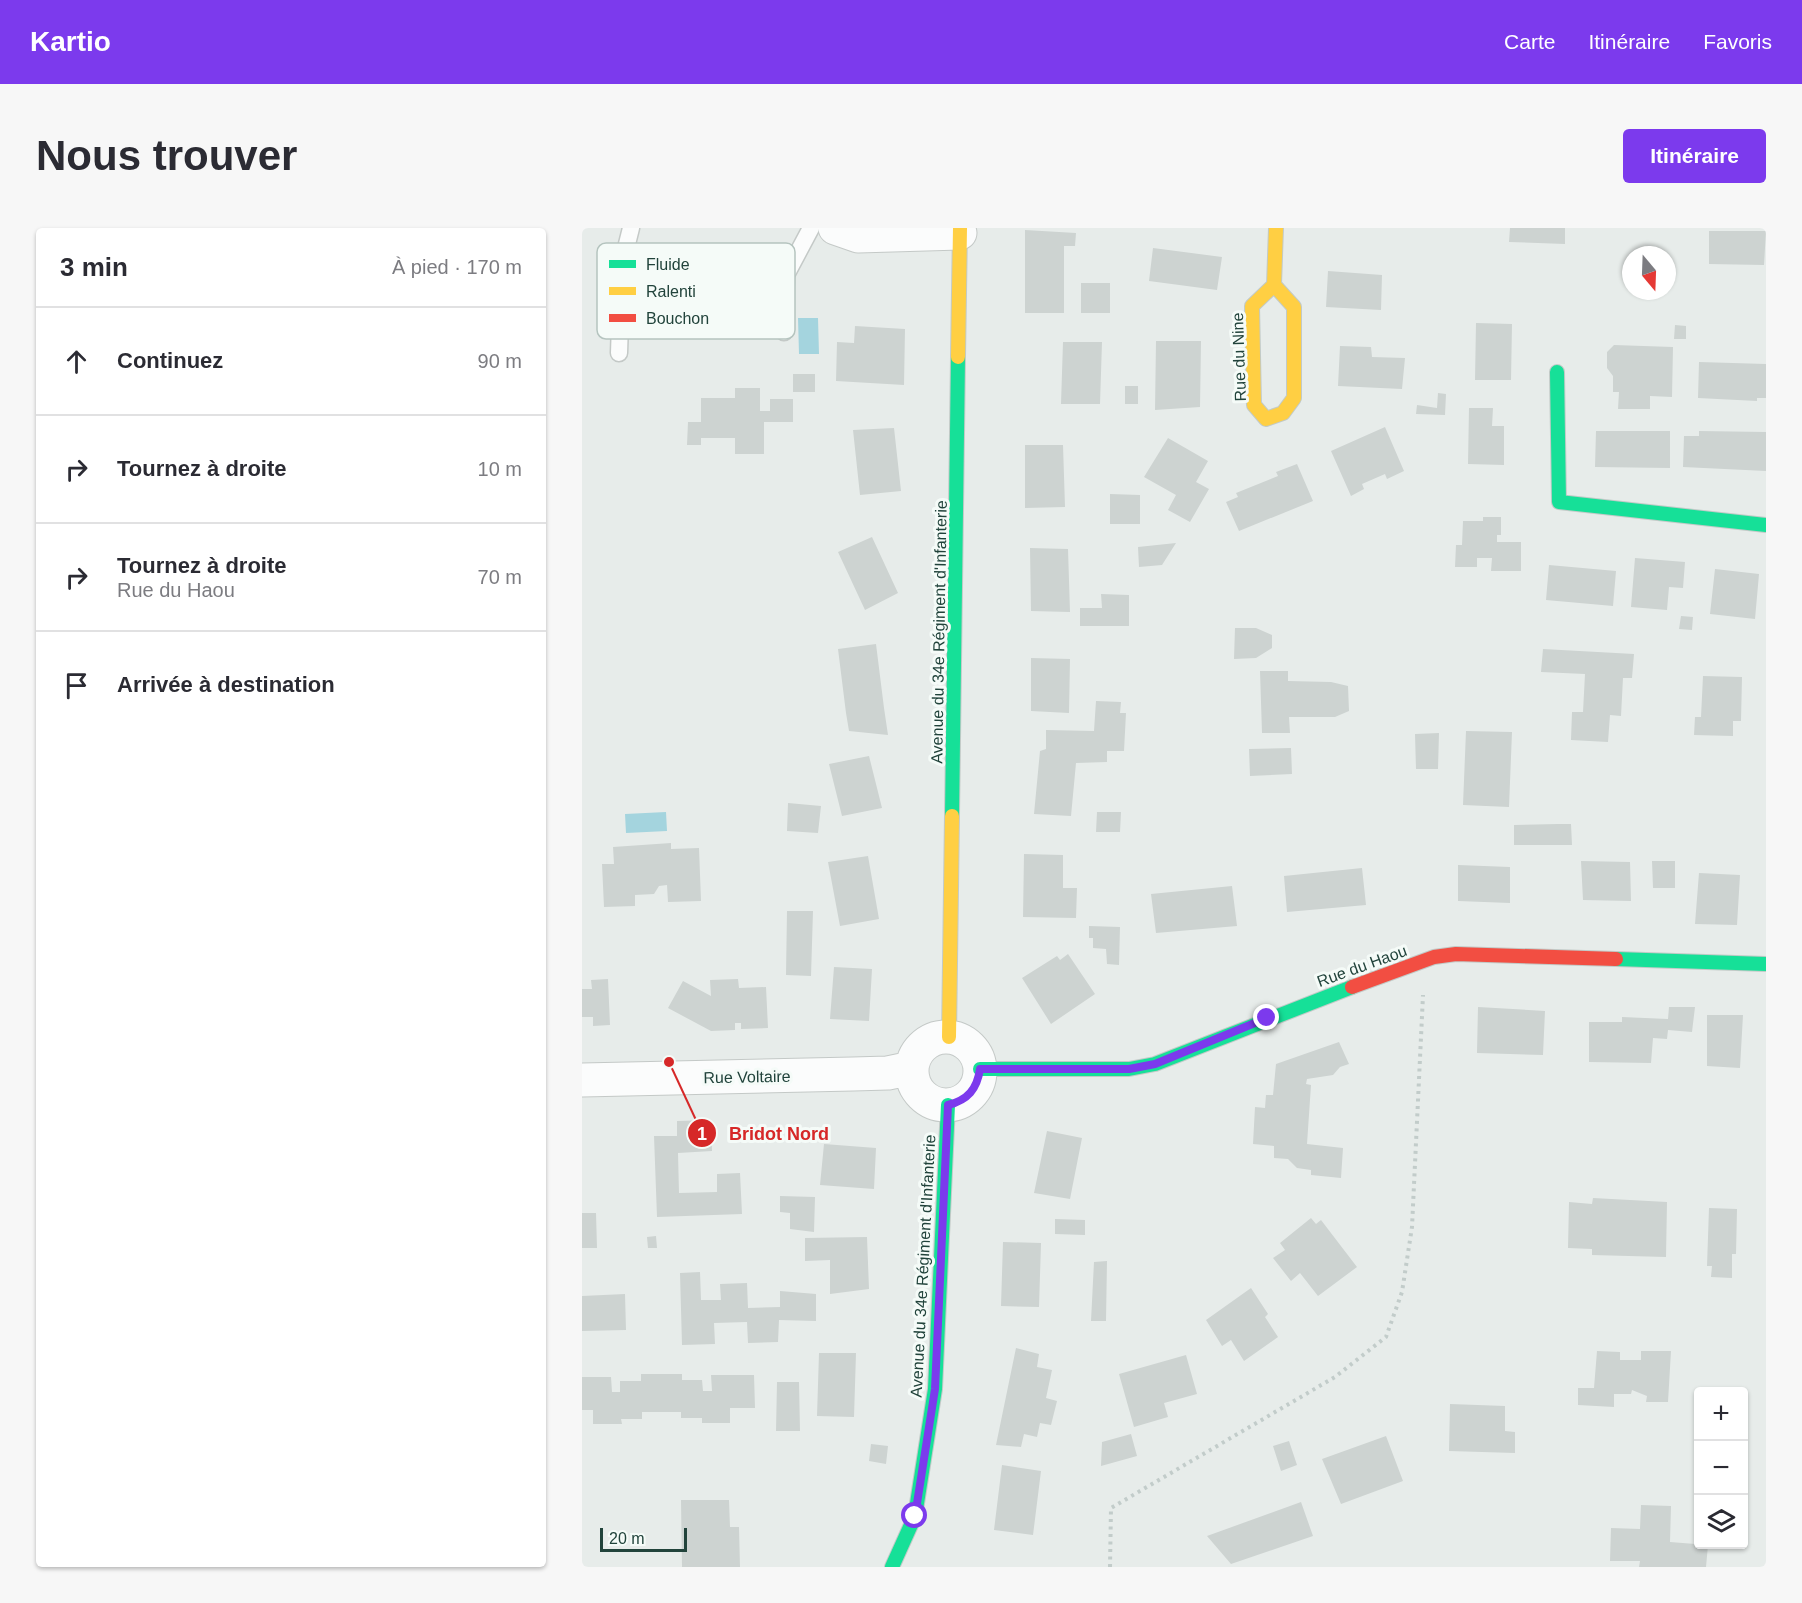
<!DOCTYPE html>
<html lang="fr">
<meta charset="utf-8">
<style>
:root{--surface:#fff;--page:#f7f7f7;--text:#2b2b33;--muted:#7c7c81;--line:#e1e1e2;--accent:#7c3aed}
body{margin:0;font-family:Arial,sans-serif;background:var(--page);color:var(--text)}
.controls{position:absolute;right:18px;bottom:18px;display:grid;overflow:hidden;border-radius:6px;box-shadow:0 2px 4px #0004}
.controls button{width:54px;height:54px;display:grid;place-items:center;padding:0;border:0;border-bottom:2px solid var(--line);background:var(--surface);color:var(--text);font:30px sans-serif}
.compass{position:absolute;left:1040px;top:18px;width:54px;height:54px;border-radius:50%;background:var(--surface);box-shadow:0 2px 4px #0004;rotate:161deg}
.scale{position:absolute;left:18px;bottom:15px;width:87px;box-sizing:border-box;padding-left:6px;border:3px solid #21433b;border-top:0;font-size:16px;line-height:21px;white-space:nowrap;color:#21433b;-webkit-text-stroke:4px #f5fbf8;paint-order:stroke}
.stop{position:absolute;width:18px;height:18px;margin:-14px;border:4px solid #7c3aed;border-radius:50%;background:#fff}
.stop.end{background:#7c3aed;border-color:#fff;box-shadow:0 2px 6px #0008}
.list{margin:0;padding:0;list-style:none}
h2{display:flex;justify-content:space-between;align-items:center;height:78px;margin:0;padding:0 24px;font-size:26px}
h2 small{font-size:20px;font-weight:400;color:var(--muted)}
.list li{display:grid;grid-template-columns:39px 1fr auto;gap:18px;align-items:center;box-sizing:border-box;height:108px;padding:0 24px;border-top:2px solid var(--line)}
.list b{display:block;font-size:22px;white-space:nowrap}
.list p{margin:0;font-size:20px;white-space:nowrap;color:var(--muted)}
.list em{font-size:20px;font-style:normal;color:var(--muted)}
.icon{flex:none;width:33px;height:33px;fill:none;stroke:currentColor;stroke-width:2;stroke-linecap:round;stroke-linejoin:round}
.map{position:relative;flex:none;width:1184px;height:1339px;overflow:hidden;border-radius:6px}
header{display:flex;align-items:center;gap:36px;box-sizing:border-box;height:84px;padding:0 30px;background:var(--accent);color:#fff}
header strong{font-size:28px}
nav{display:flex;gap:33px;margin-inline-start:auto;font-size:21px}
.intro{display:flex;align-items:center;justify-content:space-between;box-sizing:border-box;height:144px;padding:0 36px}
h1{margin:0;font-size:42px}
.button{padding:15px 27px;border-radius:6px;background:var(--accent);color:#fff;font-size:21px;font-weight:700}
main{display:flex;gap:36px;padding:0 36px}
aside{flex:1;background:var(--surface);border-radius:6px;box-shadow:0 2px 4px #0004}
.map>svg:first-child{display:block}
</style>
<header>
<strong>Kartio</strong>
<nav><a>Carte</a><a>Itinéraire</a><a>Favoris</a></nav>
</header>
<div class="intro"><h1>Nous trouver</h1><a class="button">Itinéraire</a></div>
<main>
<aside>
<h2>3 min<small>À pied · 170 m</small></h2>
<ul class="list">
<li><svg class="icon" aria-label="ahead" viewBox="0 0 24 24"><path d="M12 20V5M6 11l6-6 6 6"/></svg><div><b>Continuez</b></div><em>90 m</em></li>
<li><svg class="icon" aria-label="right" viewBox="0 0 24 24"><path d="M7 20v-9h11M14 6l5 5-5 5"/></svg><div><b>Tournez à droite</b></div><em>10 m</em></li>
<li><svg class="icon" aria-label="right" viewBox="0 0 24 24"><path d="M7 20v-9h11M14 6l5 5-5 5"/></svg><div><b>Tournez à droite</b><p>Rue du Haou</p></div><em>70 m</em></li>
<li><svg class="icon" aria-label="arrive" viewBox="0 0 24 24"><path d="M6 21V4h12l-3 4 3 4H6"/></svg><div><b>Arrivée à destination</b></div></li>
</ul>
</aside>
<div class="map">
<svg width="1184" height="1339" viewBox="0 0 1184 1339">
<rect width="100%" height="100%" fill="#e7ecea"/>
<path fill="#a4d4de" d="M 216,90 L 236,90 L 237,126 L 217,126 Z
M 84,584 L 85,603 L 44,605 L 43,586 Z"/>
<path fill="#cdd3d1" d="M 928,0 L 983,0 L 983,16 L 927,14 Z
M 443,2 L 494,5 L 493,18 L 482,18 L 482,85 L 443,85 Z
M 1127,3 L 1184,3 L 1182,37 L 1127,36 Z
M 571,20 L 640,29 L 635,62 L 567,53 Z
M 746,43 L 800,47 L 799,82 L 744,79 Z
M 499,55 L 528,55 L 528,85 L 499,85 Z
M 894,95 L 930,96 L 929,152 L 893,152 Z
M 1093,97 L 1104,98 L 1104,111 L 1092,111 Z
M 273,98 L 323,101 L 322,157 L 254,153 L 255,114 L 272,115 Z
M 574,113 L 619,113 L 618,179 L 573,182 Z
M 481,114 L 520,114 L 518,176 L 479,176 Z
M 1032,117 L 1091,119 L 1090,169 L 1068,168 L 1068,181 L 1036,181 L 1037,164 L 1031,164 L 1031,148 L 1025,140 L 1025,124 Z
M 758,118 L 789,119 L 790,129 L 823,130 L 820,161 L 756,158 Z
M 1117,134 L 1184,136 L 1184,170 L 1175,170 L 1175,173 L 1116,170 Z
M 211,146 L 233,146 L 233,164 L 211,164 Z
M 543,158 L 556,158 L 556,176 L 543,176 Z
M 153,160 L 178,160 L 178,183 L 188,183 L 188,171 L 211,171 L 211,194 L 182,194 L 182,226 L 153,226 L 153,210 L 119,210 L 119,217 L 105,217 L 106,194 L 119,194 L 119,170 L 153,170 Z
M 856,165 L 864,166 L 863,187 L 834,186 L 835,177 L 855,180 Z
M 887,180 L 911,180 L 910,198 L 922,198 L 922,237 L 886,236 Z
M 803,199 L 822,243 L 805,251 L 803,246 L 780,256 L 782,261 L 769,268 L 749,223 Z
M 312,200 L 319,263 L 278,267 L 271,202 Z
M 1014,203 L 1088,203 L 1088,240 L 1013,239 Z
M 1117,203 L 1184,204 L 1184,243 L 1101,239 L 1102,208 L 1117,208 Z
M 586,210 L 626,233 L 614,254 L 627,261 L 608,294 L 586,282 L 594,267 L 562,249 Z
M 443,217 L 481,217 L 483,279 L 443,280 Z
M 715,236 L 731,273 L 657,303 L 644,274 L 656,269 L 654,265 L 696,248 L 694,244 Z
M 528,266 L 558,267 L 558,296 L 528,296 Z
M 901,289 L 919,289 L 919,307 L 915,307 L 915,314 L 939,314 L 939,343 L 909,343 L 910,330 L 895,330 L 895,339 L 873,339 L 874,317 L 880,317 L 881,293 L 901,293 Z
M 290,309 L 316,365 L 283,382 L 256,324 Z
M 594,315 L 580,337 L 557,339 L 556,319 Z
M 448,320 L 486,321 L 488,384 L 449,383 Z
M 1053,330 L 1103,334 L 1101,360 L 1087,359 L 1085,382 L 1049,379 Z
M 967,337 L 1034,343 L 1031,378 L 964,372 Z
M 1133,341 L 1177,346 L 1173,391 L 1128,386 Z
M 519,366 L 547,367 L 547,398 L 498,398 L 498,380 L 520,380 Z
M 1099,388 L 1111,389 L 1110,402 L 1097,401 Z
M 653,400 L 674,400 L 690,407 L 690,420 L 674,430 L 652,431 Z
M 294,416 L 302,480 L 306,507 L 267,503 L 264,485 L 256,421 Z
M 961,421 L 1052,426 L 1050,450 L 1041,450 L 1039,488 L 1028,487 L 1026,514 L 989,512 L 990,484 L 1001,484 L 1003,446 L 959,444 Z
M 449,430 L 488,431 L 487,485 L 449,483 Z
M 678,443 L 706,443 L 706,453 L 749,454 L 766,458 L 767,483 L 753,489 L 707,489 L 708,505 L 680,505 Z
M 1121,448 L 1160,449 L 1159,493 L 1151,493 L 1151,508 L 1112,507 L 1113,489 L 1119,489 Z
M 514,473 L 539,474 L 538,485 L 544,485 L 542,523 L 525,523 L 525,534 L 494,535 L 489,588 L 452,586 L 458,523 L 464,521 L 464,502 L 512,503 Z
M 884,503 L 930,504 L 927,579 L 881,577 Z
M 857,505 L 856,541 L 834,541 L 833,506 Z
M 709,520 L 710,546 L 668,548 L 667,521 Z
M 287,528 L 300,580 L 260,588 L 247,536 Z
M 206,575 L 239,578 L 236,605 L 205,603 Z
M 515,584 L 539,584 L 538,604 L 514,604 Z
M 976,596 L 989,596 L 990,617 L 932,617 L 932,597 Z
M 89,615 L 89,621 L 117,620 L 119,673 L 86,674 L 85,657 L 77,658 L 72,666 L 53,667 L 53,678 L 22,679 L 20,636 L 32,636 L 31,619 Z
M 442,626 L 481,627 L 481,660 L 495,660 L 494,690 L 441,689 Z
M 286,628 L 297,691 L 258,698 L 246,634 Z
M 999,633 L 1048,634 L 1049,673 L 1001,672 Z
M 1070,633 L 1093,633 L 1093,660 L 1071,660 Z
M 876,637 L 928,639 L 928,675 L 876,673 Z
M 780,640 L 784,677 L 705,684 L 702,648 Z
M 1117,645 L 1158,647 L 1155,697 L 1113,696 Z
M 650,658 L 655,698 L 574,705 L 569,666 Z
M 205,683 L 231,683 L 229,748 L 204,747 Z
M 507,698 L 538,699 L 537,737 L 525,736 L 524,721 L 511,720 L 511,710 L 507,710 Z
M 486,726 L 513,766 L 469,796 L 440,750 L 475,728 L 478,732 Z
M 252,739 L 290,741 L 287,793 L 248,791 Z
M 26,751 L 28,797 L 11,798 L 11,789 L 0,789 L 0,761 L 10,761 L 9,752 Z
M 156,751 L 157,760 L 184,759 L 186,800 L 159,801 L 159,795 L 153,795 L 153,802 L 129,803 L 86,780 L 101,753 L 129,768 L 128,752 Z
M 896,779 L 963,783 L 961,827 L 895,825 Z
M 1087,779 L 1113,779 L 1110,804 L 1086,802 L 1085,811 L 1071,810 L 1069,835 L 1007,834 L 1007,794 L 1040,794 L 1040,789 L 1086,791 Z
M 1125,787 L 1161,787 L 1158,840 L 1125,838 Z
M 757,814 L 767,836 L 758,839 L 751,847 L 725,851 L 724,856 L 729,857 L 725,916 L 761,920 L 759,950 L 729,947 L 729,942 L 715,940 L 706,931 L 692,930 L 692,918 L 671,916 L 673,879 L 683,880 L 684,867 L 691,867 L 694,836 Z
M 129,892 L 130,923 L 96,925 L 97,965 L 135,964 L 135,946 L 158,945 L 160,986 L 75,989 L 72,908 L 95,908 L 95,893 Z
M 465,903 L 500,910 L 488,971 L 452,965 Z
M 242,916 L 294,920 L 292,961 L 238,957 Z
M 198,968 L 233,969 L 232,1004 L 208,1001 L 208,985 L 198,984 Z
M 1011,970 L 1085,974 L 1084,1029 L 1010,1027 L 1010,1021 L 986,1020 L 987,974 L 1010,976 Z
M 1127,980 L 1155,981 L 1154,1026 L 1150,1026 L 1150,1050 L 1129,1049 L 1130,1038 L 1125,1038 Z
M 0,985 L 14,985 L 15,1020 L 0,1020 Z
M 729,990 L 734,996 L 739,992 L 775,1039 L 736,1068 L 718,1045 L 709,1053 L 691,1030 L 703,1022 L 698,1015 Z
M 473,991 L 503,992 L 503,1007 L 473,1006 Z
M 74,1008 L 75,1020 L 66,1020 L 65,1009 Z
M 285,1009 L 287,1061 L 248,1066 L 248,1032 L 223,1033 L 223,1010 Z
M 421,1014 L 459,1015 L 457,1079 L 419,1078 Z
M 525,1033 L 524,1093 L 509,1093 L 512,1034 Z
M 118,1044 L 119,1072 L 139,1072 L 138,1056 L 165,1055 L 166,1080 L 198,1079 L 198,1063 L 234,1066 L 234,1093 L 197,1092 L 196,1114 L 166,1115 L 165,1094 L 132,1095 L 133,1116 L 100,1117 L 98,1045 Z
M 669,1060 L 686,1086 L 683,1089 L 696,1109 L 662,1133 L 649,1112 L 640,1118 L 624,1092 Z
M 43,1066 L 44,1102 L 0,1103 L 0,1068 Z
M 434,1120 L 457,1126 L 455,1139 L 470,1142 L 464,1170 L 475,1173 L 469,1197 L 458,1195 L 455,1209 L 442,1206 L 439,1219 L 414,1217 Z
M 1015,1123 L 1038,1124 L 1038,1132 L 1059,1132 L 1059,1123 L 1089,1123 L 1086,1174 L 1064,1174 L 1065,1168 L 1050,1162 L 1049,1166 L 1032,1166 L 1032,1179 L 996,1177 L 996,1160 L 1012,1160 Z
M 237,1125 L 274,1125 L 272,1189 L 235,1188 Z
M 604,1127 L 615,1166 L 582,1175 L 586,1189 L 552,1199 L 537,1146 Z
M 59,1146 L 100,1146 L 100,1152 L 120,1152 L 121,1163 L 130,1163 L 129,1147 L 172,1147 L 173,1180 L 148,1180 L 148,1195 L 120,1195 L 120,1190 L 99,1190 L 99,1184 L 60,1184 L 60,1191 L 39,1191 L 40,1196 L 11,1196 L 11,1182 L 0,1182 L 0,1149 L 29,1149 L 30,1164 L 38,1164 L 38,1153 L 59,1153 Z
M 195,1154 L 217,1154 L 218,1203 L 194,1203 Z
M 868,1176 L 923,1178 L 923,1203 L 933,1204 L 933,1225 L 867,1223 Z
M 549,1206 L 555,1228 L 519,1238 L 520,1214 Z
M 804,1208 L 821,1253 L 759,1276 L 740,1231 Z
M 707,1213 L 715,1237 L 699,1243 L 691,1218 Z
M 289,1216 L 306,1218 L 304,1236 L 287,1233 Z
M 420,1237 L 459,1243 L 451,1307 L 412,1302 Z
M 99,1272 L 147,1272 L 148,1299 L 157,1299 L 158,1339 L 100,1339 Z
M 719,1274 L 731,1308 L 649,1336 L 625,1308 Z
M 1059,1277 L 1089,1278 L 1088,1314 L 1126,1317 L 1124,1339 L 1057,1339 L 1058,1333 L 1028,1333 L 1029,1300 L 1058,1301 Z"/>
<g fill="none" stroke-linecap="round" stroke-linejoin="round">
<g stroke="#c4c9c7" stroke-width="19">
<path id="lane" d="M 202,104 L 204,47 L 229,0
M 37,125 L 40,36 L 49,0"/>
</g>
<g stroke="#c4c9c7" stroke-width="35">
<path id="street" d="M 253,0 L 276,8 L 378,5
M330 843a34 34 0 1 1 68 0a34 34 0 1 1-68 0Z
M 0,852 L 271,846 L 306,845 L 330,840"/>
</g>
<g stroke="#c2cac7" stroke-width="16">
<path id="fast" d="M 975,144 L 977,274 L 1184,297
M 370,588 L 376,129
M 1034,731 L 1184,736
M 398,841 L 547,841 L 573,836 L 770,759
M 310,1339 L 333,1288 L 353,1161 L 366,877"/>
</g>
<g stroke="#c2cac7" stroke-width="16">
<path id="slow" d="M 692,57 L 670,78 L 672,177 L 684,191 L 701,185 L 712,170 L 712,79 L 692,57 L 694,0
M 376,129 L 378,0
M 367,809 L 370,588"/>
</g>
<g stroke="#c2cac7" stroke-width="16">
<path id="jam" d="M 770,759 L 852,729 L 874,726 L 1034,731"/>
</g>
<path stroke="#c2ccca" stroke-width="4" stroke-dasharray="3 4.5" stroke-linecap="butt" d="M 528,1339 L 529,1280 L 753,1149 L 804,1109 L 820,1064 L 830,999 L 841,767"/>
<use href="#lane" stroke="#fbfcfc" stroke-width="16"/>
<use href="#street" stroke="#fbfcfc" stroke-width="33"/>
<use href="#fast" stroke="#16e098" stroke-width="14"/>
<use href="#slow" stroke="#ffcf43" stroke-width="14"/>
<use href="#jam" stroke="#f24e42" stroke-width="14"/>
</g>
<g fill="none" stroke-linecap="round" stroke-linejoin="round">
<path stroke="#7c3aed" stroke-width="8" d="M 333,1288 L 353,1161 L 366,877 C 386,872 395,861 398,841 L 547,841 L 573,836 L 685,790"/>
</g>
<g text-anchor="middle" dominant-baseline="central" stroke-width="6" stroke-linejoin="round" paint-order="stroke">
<g font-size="16" fill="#21433b" stroke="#f5fbf8">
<text transform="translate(657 129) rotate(-92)">Rue du Nine</text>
<text transform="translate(357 404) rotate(-89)">Avenue du 34e Régiment d'Infanterie</text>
<text transform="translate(780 738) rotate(-20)">Rue du Haou</text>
<text transform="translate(165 849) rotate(-1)">Rue Voltaire</text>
<text transform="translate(341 1038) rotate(-87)">Avenue du 34e Régiment d'Infanterie</text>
</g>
</g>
<rect x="15" y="15" width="198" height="96" rx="9" fill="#f5fbf8" stroke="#b5c4bf" stroke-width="1.5"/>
<rect x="27" y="32" width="27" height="8" fill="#16e098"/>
<rect x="27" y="59" width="27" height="8" fill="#ffcf43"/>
<rect x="27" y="86" width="27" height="8" fill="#f24e42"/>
<g font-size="16" fill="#21433b">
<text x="64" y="42">Fluide</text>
<text x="64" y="69">Ralenti</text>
<text x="64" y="96">Bouchon</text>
</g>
<path fill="none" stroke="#d62828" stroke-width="2" d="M87 834L120 905"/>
<g fill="#d62828" stroke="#f5fbf8" stroke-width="2">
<circle cx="87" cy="834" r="6"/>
<circle cx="120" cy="905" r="15"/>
</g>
<g font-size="18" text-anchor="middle" font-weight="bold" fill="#fff">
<text x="120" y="912">1</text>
</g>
<g font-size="18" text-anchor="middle" font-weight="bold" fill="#d62828" stroke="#f5fbf8" stroke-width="6" stroke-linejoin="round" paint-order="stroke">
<text x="197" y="912">Bridot Nord</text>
</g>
</svg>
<div class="controls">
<button>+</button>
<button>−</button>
<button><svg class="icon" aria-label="layers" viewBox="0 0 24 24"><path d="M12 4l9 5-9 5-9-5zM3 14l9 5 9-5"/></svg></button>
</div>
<svg class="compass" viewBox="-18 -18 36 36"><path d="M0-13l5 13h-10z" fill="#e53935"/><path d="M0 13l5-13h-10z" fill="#7c7c81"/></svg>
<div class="scale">20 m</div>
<div class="stop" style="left:333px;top:1288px"></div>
<div class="stop end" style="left:685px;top:790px"></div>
</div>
</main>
